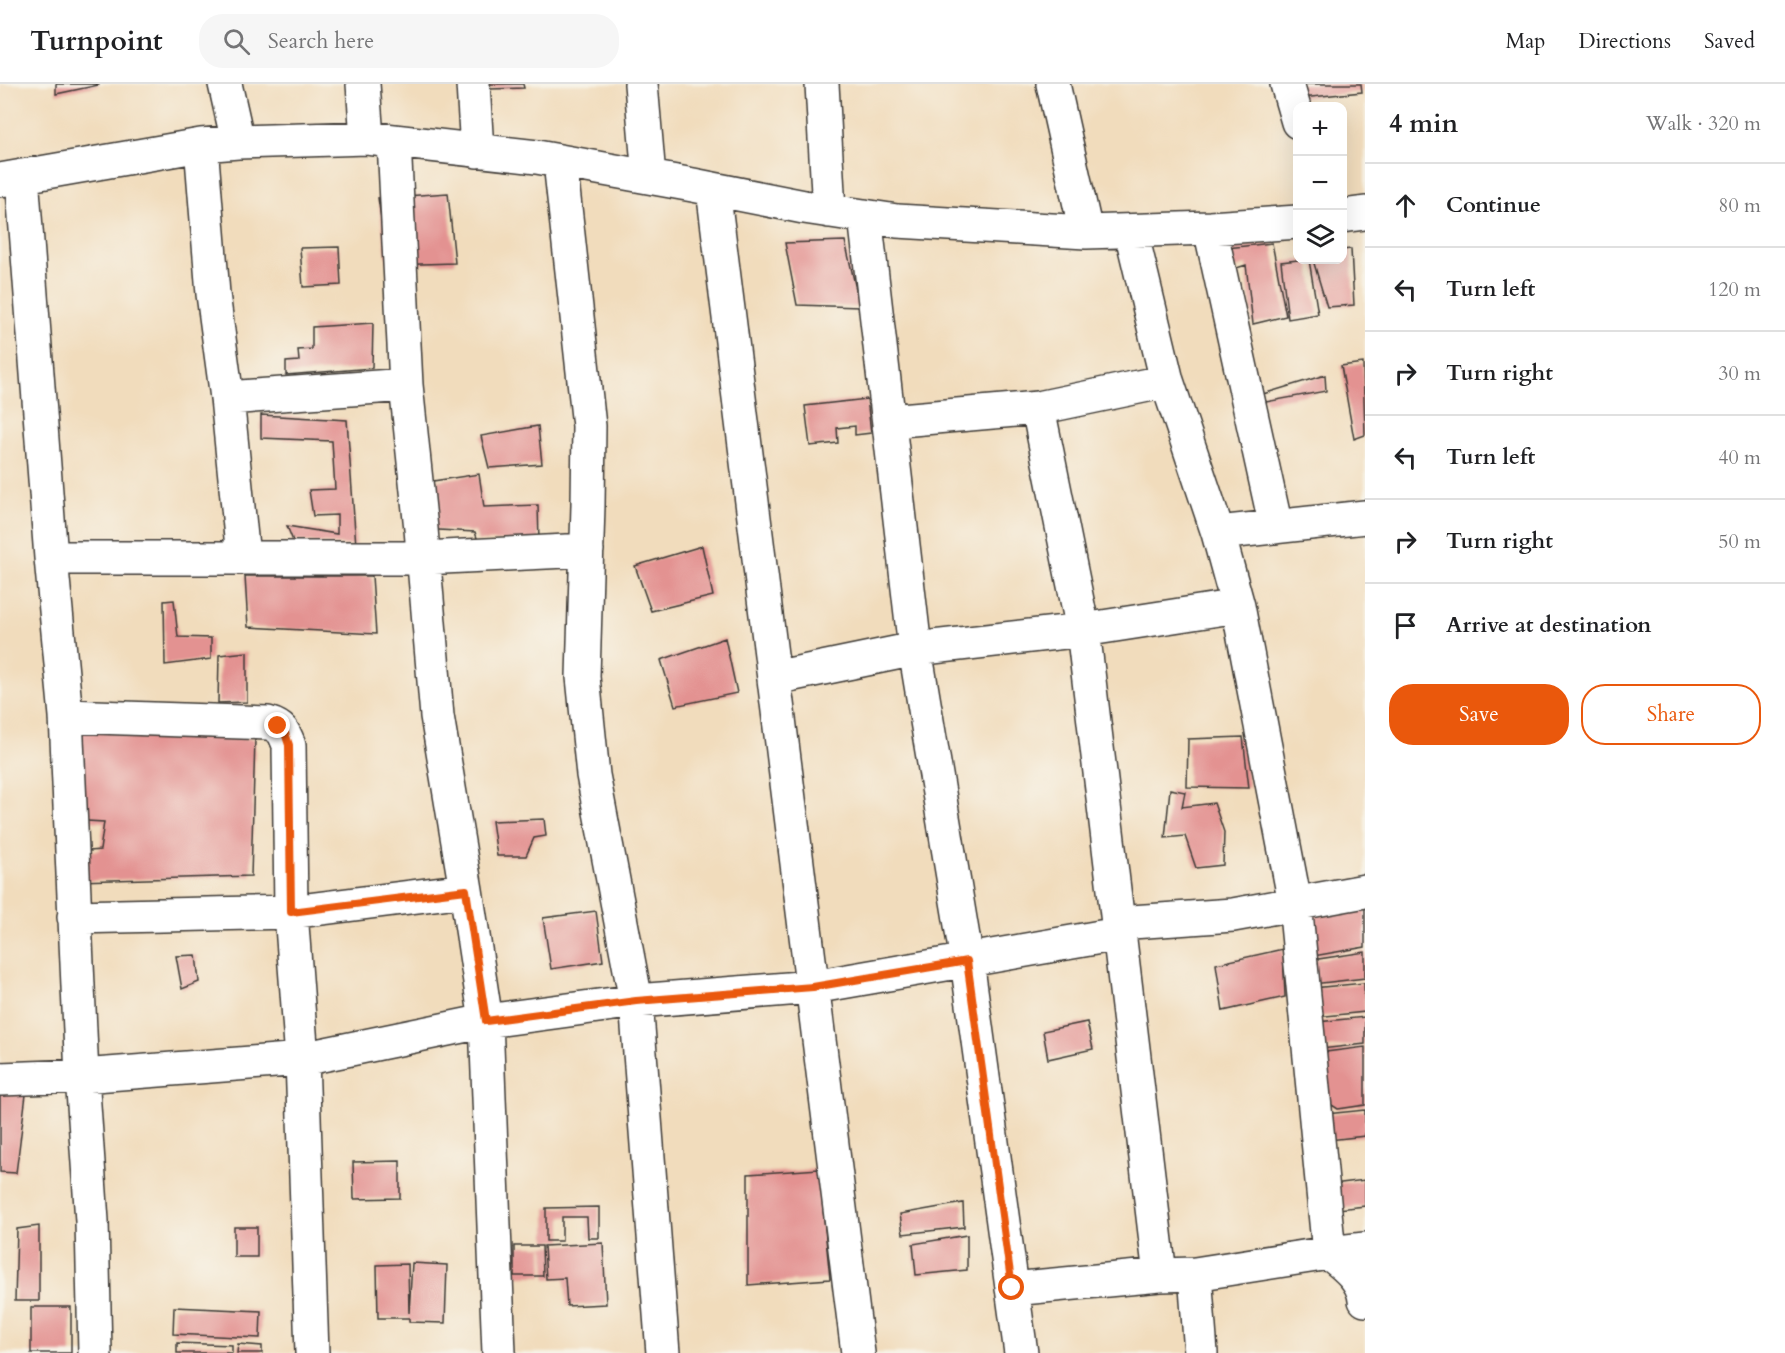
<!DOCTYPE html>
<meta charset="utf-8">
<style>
:root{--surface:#fff;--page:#f6f6f6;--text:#202124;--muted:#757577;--line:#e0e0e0;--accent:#ea580c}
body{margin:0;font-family:Cardo,serif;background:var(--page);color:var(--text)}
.controls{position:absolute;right:18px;top:18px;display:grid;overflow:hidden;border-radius:12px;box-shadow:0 6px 24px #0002}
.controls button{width:54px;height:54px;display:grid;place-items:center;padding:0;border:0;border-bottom:2px solid var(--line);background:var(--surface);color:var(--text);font:30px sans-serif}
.stop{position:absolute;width:18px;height:18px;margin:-14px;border:4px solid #ea580c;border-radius:50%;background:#fff}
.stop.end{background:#ea580c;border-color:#fff;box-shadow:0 2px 6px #0008}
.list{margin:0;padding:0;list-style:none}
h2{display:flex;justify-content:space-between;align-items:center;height:78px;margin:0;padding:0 24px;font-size:26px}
h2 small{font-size:20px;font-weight:400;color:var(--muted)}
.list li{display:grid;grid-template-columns:39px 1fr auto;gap:18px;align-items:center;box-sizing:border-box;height:84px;padding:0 24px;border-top:2px solid var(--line)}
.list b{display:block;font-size:22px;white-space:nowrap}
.list em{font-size:20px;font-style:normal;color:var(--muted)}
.actions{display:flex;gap:12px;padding:18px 24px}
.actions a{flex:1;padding:14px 0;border:2px solid var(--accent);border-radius:24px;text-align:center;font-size:21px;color:var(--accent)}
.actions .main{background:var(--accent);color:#fff}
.icon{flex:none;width:33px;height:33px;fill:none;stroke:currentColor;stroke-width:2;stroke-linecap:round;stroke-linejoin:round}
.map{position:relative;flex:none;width:1365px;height:1269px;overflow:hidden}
header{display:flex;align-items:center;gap:36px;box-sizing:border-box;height:84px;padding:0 30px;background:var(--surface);border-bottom:2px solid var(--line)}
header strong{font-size:28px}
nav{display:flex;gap:33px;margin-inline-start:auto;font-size:21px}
.search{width:420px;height:54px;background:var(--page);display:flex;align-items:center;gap:15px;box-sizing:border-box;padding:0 21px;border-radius:24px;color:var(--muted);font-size:22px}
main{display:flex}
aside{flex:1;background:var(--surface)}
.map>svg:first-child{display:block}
</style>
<header>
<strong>Turnpoint</strong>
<div class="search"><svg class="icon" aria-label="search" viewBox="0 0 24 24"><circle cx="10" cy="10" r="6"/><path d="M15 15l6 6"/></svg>Search here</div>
<nav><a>Map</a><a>Directions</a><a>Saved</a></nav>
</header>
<main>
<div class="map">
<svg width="1365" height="1269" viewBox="0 0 1365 1269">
<rect width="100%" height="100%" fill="#f7f3e8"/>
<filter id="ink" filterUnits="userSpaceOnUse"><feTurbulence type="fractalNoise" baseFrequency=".0167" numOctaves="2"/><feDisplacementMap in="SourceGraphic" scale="12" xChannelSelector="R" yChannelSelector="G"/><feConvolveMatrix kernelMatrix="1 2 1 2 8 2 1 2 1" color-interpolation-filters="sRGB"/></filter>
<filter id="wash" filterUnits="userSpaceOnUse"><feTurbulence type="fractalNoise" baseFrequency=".008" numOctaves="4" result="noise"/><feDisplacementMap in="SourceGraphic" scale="24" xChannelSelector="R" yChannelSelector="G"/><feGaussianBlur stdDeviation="1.35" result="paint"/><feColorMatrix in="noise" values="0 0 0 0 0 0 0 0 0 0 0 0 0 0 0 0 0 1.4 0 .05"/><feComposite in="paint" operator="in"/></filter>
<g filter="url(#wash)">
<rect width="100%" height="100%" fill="#f1dcbc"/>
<g id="blocks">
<path fill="#e39291" d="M 56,0 L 99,0 L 99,1 L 56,10 Z
M 488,0 L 523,0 L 524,4 L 489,5 Z
M 1287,0 L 1361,0 L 1362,8 L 1291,15 Z
M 448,109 L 455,179 L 388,181 L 378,114 Z
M 845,157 L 860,223 L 797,221 L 785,159 Z
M 1272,159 L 1286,232 L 1253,240 L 1246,181 L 1221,189 L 1218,165 Z
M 339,163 L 341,201 L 303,203 L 300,164 Z
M 1351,165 L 1354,221 L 1327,223 L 1313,176 L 1342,176 L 1342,166 Z
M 1298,176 L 1309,176 L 1318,230 L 1288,235 L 1281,178 Z
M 373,239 L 372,284 L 286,291 L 286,278 L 299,277 L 298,266 L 312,265 L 312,243 Z
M 1363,279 L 1365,351 L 1354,355 L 1341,282 Z
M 1325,291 L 1326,307 L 1266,318 L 1263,310 Z
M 867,315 L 871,349 L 855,351 L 855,342 L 837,344 L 838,359 L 810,362 L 805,322 Z
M 261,331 L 347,336 L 356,462 L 293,457 L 287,442 L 337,450 L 337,431 L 313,432 L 309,406 L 335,405 L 332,357 L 261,354 Z
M 538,342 L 542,380 L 489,384 L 481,352 Z
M 479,390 L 484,423 L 538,421 L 539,457 L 478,457 L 475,448 L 421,445 L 420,399 Z
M 702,462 L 713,512 L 651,527 L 635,482 Z
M 245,492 L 372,492 L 376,550 L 248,543 Z
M 174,516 L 178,553 L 211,554 L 211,575 L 165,581 L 164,517 Z
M 725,554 L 737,609 L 675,622 L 661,576 Z
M 247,568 L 247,618 L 218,619 L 219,571 Z
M 76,639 L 255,655 L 251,792 L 78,797 L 79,768 L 100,766 L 104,738 L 70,736 Z
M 1243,653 L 1249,704 L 1187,703 L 1188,655 Z
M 1170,705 L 1185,708 L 1182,723 L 1214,719 L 1224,748 L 1223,781 L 1196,784 L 1185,752 L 1165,754 Z
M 544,735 L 546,752 L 534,754 L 526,772 L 497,772 L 492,737 Z
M 1365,824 L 1365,863 L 1308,873 L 1301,834 Z
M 596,827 L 603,877 L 551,885 L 543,834 Z
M 1283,865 L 1285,913 L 1223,927 L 1216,880 Z
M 1365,868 L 1365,894 L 1313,900 L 1312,876 Z
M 196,871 L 199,898 L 182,905 L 176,872 Z
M 1364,899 L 1365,928 L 1316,933 L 1313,904 Z
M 1365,933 L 1365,960 L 1321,965 L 1318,938 Z
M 1087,938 L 1093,965 L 1048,975 L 1043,947 Z
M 1365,963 L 1365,1021 L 1338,1025 L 1324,1016 L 1318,969 Z
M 28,995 L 16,1089 L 0,1088 L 0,997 Z
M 1365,1026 L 1365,1052 L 1329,1056 L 1326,1030 Z
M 400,1077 L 400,1114 L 354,1115 L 353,1078 Z
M 819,1085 L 830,1195 L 748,1201 L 748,1090 Z
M 1365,1096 L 1365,1122 L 1329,1126 L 1325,1101 Z
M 963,1119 L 964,1143 L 903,1150 L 900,1130 Z
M 599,1123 L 599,1154 L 588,1154 L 587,1133 L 562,1133 L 562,1157 L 546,1157 L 546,1124 Z
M 39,1142 L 39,1217 L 15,1217 L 17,1145 Z
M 234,1143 L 257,1143 L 257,1173 L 234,1173 Z
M 967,1151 L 967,1186 L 916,1191 L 913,1160 Z
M 603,1159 L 606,1220 L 567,1222 L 565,1194 L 546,1195 L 544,1162 Z
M 514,1162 L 542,1162 L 543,1192 L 514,1192 Z
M 412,1179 L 447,1181 L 445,1239 L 409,1238 L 409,1234 L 378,1234 L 377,1181 L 408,1180 L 409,1229 Z
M 31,1223 L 71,1223 L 71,1269 L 31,1269 Z
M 174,1223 L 261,1227 L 260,1254 L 173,1250 Z
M 177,1259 L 232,1261 L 232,1269 L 177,1269 Z
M 238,1260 L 262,1262 L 262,1269 L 237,1269 Z"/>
</g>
</g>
<g filter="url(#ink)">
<use href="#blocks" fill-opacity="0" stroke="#3c3934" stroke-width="1.5"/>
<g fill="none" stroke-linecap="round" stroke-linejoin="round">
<g stroke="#3c3934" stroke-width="36">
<path id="minor" d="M 225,0 L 238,58
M 363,0 L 367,54
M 473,0 L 477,67
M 641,0 L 649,93
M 822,0 L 829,127
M 1053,0 L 1086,148
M 1287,0 L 1298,38
M 394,57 L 406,301 L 421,445 L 437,632 L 466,806 L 486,937 L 499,1269
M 201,61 L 213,210 L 227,314 L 243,473
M 560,78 L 589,342 L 588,421 L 583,593 L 593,691 L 636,917 L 663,1269
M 22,92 L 51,474 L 66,632 L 82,992 L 92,1137 L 95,1269
M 0,96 L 201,61 L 238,58 L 367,54 L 537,73 L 693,101 L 804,123 L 897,137 L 1086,148 L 1210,144 L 1298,138
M 713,105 L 858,1269
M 865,132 L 915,565 L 967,877 L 1021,1269
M 1342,132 L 1365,129
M 1210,144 L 1276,443
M 1131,147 L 1167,297 L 1218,449 L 1238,522 L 1295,819 L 1329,1169 C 1344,1181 1363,1194 1365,1216
M 227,314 L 406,301
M 1038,324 L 1083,546 L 1160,1191
M 889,337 L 1038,324 L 1167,297
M 1218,449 L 1365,433
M 51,474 L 423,474 L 587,466
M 774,594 L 915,565 L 1083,546 L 1238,522
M 66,632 L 268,639 C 282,643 284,648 289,661 L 291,828 L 302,975 L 312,1269
M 74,833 L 291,828 L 466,806
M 1117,839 L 1233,831 L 1365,807
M 0,995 L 82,992 L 302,975 L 486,937 L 636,917 L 813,903 L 1118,850
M 1195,1190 L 1201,1269
M 1012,1205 L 1160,1191 L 1195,1190 L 1329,1169 L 1365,1165"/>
</g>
<use href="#minor" stroke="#fff" stroke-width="33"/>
</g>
</g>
<g fill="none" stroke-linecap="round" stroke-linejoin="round" filter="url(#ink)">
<path stroke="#ea580c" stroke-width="8" d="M 278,642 L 285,649 L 289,661 L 291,828 L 466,806 L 486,937 L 636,917 L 813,903 L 967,877 L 1012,1204"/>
</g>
</svg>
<div class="controls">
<button>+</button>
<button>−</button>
<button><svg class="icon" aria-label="layers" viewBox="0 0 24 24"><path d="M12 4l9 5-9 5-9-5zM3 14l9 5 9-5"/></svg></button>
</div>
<div class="stop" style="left:1012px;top:1204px"></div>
<div class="stop end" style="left:278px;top:642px"></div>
</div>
<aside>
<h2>4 min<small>Walk · 320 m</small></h2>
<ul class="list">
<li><svg class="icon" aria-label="ahead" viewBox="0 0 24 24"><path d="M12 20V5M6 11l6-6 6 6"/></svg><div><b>Continue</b></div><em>80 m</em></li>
<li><svg class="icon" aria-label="left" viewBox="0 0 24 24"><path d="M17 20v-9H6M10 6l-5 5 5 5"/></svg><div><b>Turn left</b></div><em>120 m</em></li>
<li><svg class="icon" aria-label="right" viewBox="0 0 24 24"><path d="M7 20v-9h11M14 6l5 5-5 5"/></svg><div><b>Turn right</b></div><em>30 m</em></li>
<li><svg class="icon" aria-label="left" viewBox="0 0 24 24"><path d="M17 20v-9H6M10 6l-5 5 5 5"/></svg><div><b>Turn left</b></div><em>40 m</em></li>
<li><svg class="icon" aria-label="right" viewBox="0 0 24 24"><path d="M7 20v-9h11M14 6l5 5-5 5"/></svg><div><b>Turn right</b></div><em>50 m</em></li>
<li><svg class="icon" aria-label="arrive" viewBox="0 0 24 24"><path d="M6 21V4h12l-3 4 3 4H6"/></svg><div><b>Arrive at destination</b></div></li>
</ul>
<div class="actions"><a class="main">Save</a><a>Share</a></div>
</aside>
</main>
